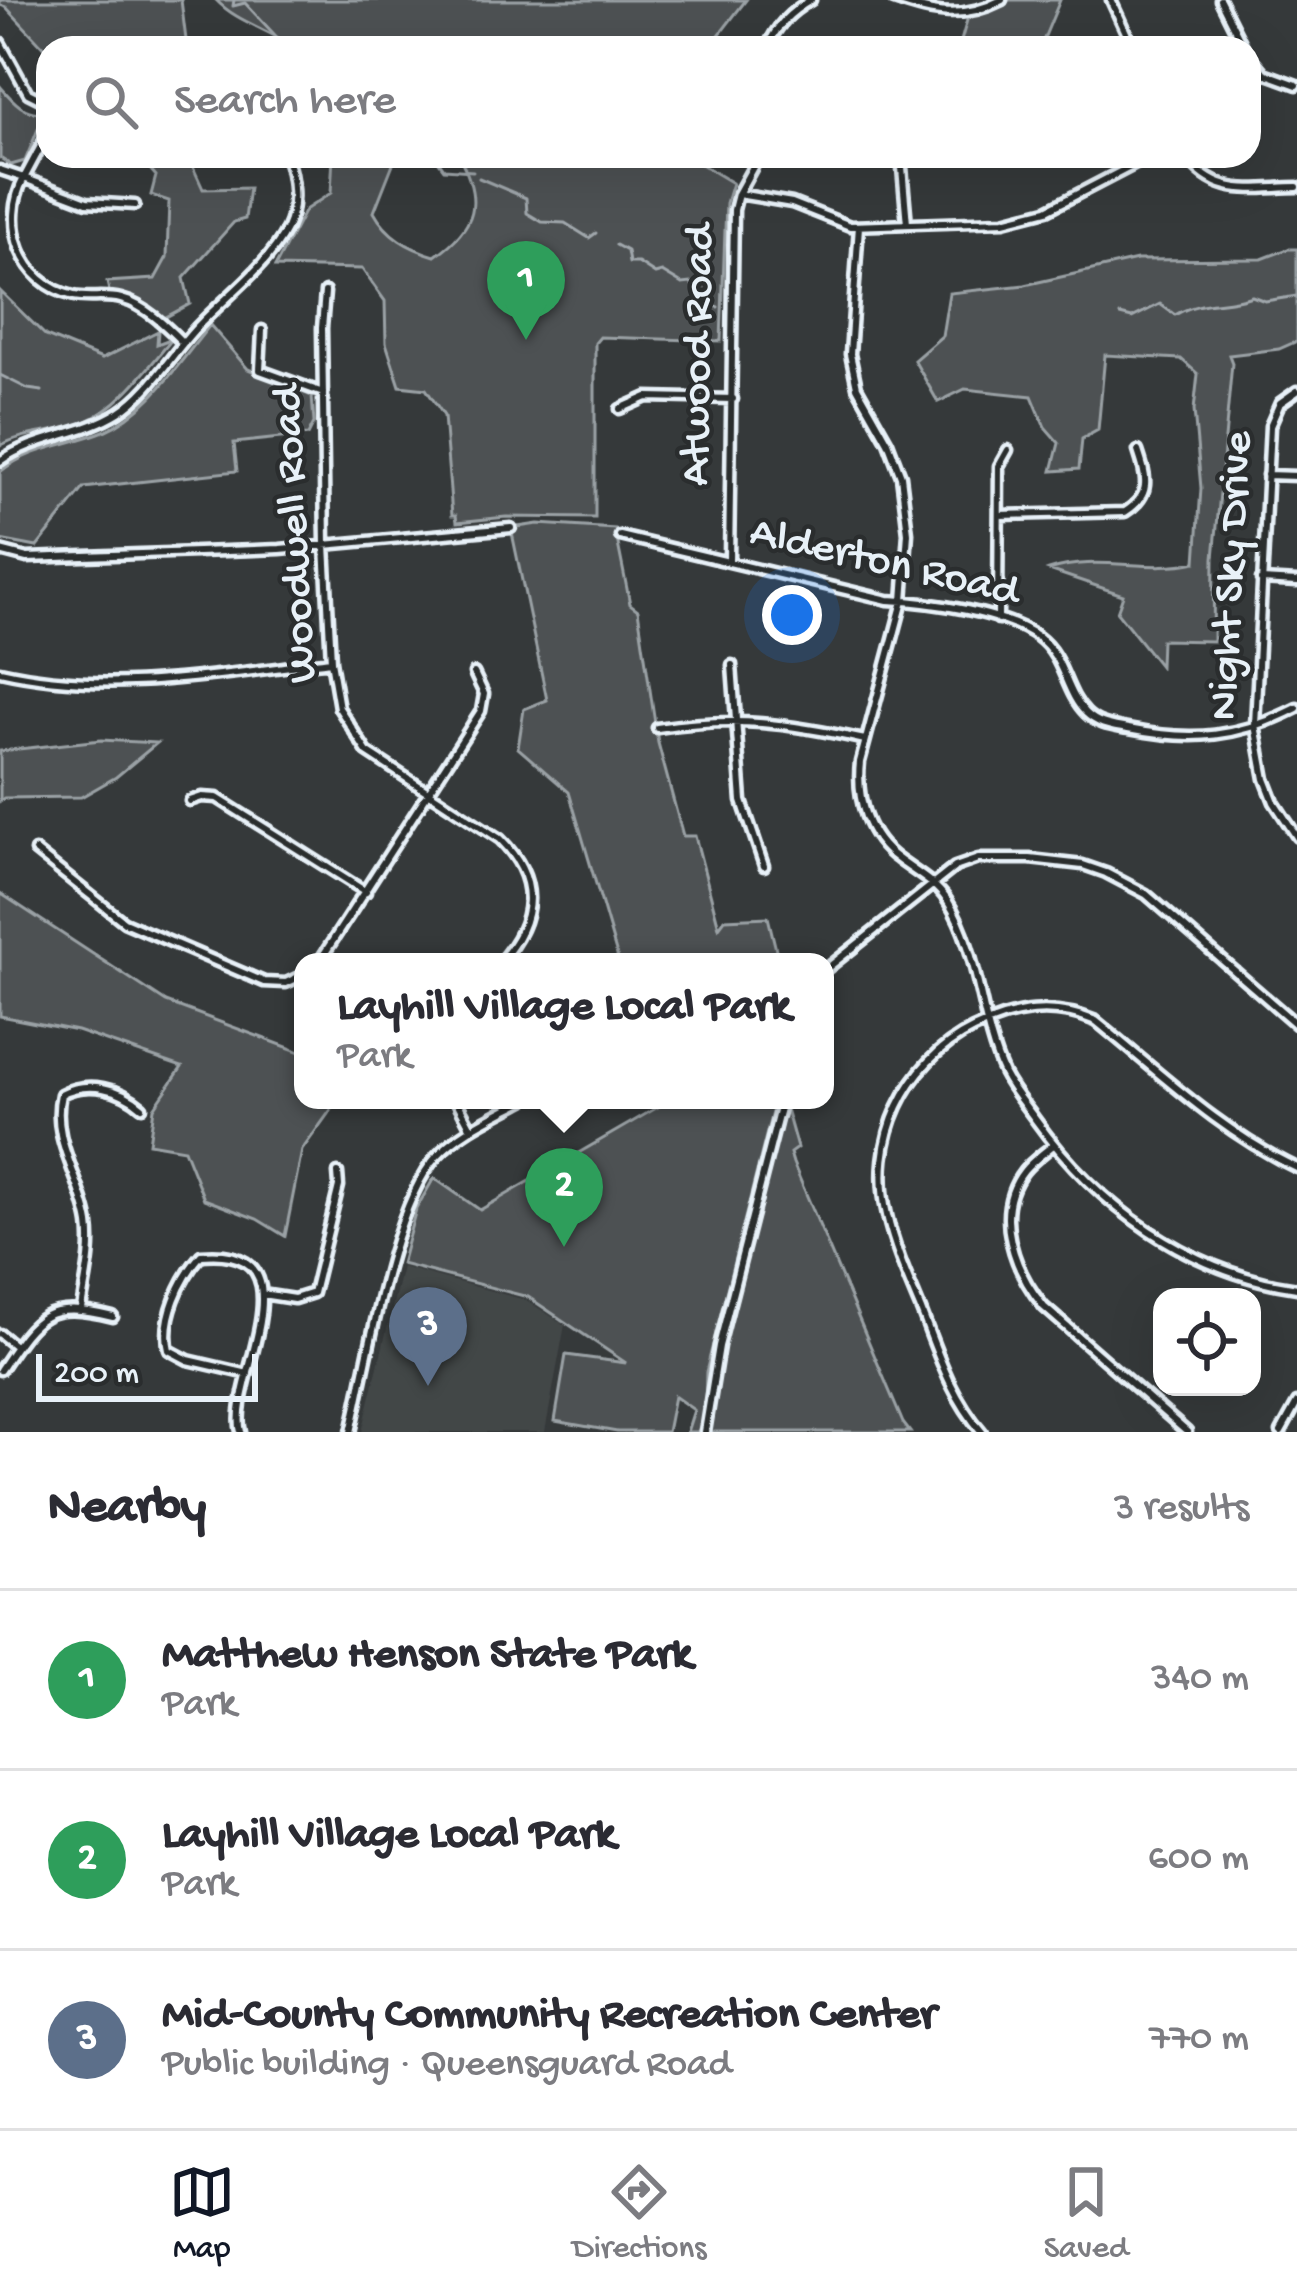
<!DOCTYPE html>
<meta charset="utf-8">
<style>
:root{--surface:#fff;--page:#f2f2f3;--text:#2b2b33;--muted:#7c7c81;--line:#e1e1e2;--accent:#111827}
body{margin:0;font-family:"Gochi Hand",sans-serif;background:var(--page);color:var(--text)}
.controls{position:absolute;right:36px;bottom:36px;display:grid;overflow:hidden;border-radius:24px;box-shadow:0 12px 48px #0002}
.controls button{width:108px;height:108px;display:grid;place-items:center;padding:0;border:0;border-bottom:3px solid var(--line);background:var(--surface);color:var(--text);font:60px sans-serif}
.scale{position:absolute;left:36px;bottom:30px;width:222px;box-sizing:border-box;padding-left:12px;border:6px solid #e8f1f8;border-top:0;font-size:33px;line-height:42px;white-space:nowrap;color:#e8f1f8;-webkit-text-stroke:9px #2a2d2e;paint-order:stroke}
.you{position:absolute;left:792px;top:615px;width:42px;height:42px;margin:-30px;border:9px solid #fff;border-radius:50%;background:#1a73e8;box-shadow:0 0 0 18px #1a73e833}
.badge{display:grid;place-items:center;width:78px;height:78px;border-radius:50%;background:var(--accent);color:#fff;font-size:39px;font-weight:700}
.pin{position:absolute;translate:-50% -99px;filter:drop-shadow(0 3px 6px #0008)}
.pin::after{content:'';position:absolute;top:63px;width:42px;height:36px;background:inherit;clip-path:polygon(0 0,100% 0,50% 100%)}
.popup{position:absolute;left:294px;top:953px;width:540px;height:156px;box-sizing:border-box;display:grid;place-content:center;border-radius:24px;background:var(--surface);filter:drop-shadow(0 3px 9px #0005);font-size:39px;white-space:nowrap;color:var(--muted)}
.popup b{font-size:45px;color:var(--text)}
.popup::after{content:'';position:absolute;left:50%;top:100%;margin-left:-24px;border:24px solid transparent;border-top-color:var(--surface)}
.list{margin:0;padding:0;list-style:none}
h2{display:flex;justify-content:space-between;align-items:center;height:156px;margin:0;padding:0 48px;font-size:51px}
h2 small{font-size:39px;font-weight:400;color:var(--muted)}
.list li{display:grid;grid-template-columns:78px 1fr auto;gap:36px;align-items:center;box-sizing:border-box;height:180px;padding:0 48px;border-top:3px solid var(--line)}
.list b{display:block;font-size:45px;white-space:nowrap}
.list p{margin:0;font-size:39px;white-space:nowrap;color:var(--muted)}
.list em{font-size:39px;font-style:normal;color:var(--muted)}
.icon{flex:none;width:66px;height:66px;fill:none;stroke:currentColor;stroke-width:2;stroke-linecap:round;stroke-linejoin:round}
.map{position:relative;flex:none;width:1297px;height:1432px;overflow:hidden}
.search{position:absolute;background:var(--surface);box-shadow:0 12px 48px #0002;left:36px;right:36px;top:36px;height:132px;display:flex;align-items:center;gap:30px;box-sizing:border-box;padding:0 42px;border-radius:36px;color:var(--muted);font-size:45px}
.sheet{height:696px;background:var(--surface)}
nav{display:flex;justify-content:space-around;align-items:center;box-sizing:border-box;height:168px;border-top:3px solid var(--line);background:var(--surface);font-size:33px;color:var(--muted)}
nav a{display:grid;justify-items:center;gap:6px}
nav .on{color:var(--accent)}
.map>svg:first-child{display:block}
</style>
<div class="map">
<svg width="1297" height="1432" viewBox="0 0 1297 1432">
<rect width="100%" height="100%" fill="#35393a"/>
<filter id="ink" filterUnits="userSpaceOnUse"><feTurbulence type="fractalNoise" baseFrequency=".00833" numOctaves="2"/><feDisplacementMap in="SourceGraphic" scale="24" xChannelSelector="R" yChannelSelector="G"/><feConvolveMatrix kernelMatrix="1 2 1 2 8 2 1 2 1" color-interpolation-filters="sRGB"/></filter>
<g filter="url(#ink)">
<path fill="#424647" d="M 402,1267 L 526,1300 L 565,1325 L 545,1432 L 362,1432 Z"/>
<path fill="#4d5152" stroke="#9aa1a5" stroke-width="3" d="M 0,0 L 181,0 L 187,48 L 48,48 L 48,52 L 6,7 L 0,5 Z
M 216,0 L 746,0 L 716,39 L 716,48 L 293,48 C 269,28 239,24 216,0 Z
M 1002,0 L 1060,0 L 1040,48 L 959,48 L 969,13 Z
M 0,86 C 12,100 25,116 45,112 L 25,161 L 11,165 L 0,158 Z
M 85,156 L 188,156 L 203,189 L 249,188 L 245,219 L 234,222 L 184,278 L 190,304 L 164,318 L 138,301 L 109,291 L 107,282 L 155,279 L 167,257 L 169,201 L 151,195 L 156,176 L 144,162 Z
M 333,156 L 396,156 L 374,212 C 387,236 408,248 435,256 C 477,227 483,201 459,156 L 687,156 L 732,183 L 726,203 L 721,341 L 600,337 L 595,343 L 595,518 L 506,517 L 457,522 L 456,515 L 452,515 L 444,416 L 426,389 L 400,386 L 386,343 L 385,301 L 362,269 L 275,267 L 305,210 L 331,193 Z
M 1288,249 L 1297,249 L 1297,341 L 1279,349 L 1229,355 L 1232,363 L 1214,558 L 1213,641 L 1161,640 L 1160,666 L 1117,612 L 1123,595 L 1049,570 C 1096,554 1147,573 1196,562 L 1201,488 L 1194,410 L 1198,374 L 1181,359 L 1105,355 L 1098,430 L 1082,439 L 1079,469 L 1052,471 L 1059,443 L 1045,427 L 1032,396 L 965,389 L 938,402 L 914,360 L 942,336 L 949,293 L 1025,285 L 1137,260 L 1262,259 Z
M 0,291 L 46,336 L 102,359 L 158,331 L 157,344 L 173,338 C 147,369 120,407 83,423 C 56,434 25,431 0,446 Z
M 210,325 L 248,369 L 312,396 L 314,423 L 308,435 L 234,443 L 237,471 L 84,488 L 37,547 L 0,540 L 0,472 C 32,446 68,446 104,431 C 149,412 180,361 210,325 Z
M 538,524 L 615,529 L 630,604 L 638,610 L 658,743 L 683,836 L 695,836 L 719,927 L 725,919 L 768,917 L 777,954 L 760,962 L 619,962 L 569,792 L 518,748 L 524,709 L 547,700 L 511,528 Z
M 101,740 L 157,743 L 116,777 L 81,797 L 4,798 L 0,801 L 0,751 Z
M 0,893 L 166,1002 L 303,1053 L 303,1100 L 338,1100 L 302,1150 L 285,1236 L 257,1219 L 204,1199 L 184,1149 L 149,1143 L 154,1108 L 182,1067 L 77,1031 L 0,1016 Z
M 665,1100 L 775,1100 L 706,1372 L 705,1406 L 777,1120 L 780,1124 L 785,1105 L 797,1148 L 790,1153 L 793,1163 L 903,1423 L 910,1432 L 701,1432 L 704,1414 L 698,1432 L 687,1432 L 694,1410 L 674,1396 L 667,1432 L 617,1432 L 555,1421 L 566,1355 L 626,1363 L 528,1297 L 401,1264 L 416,1209 L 434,1178 L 480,1210 L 665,1103 Z"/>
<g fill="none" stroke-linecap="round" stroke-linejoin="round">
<path stroke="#a0a7ac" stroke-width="3" d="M 234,0 L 233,6 L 245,3 L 287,48
M 436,158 L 444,169 L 473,171
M 479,178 L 526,198 L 527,213 L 542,222 L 565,223 L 589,238 L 596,233
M 616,245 L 627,251 L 629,263 L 638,263 L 655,274 L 662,272 L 682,284 L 691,283 L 702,301 L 718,307
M 1120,315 L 1132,318 L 1160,304 L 1175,315 C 1202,299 1223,306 1252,296 L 1265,301 L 1297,296
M 0,375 L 28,389 L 42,391"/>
<g stroke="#e8f1f8" stroke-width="15">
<path id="minor" d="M 894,0 C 933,14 963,20 1002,0
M 1111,0 L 1133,48
M 1220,0 L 1244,48
M 0,42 L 28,93 L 48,103
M 767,48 C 776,26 790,12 811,0
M 1249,55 L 1264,73 L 1297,85
M 1249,86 L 1264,73
M 901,156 L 907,224
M 1186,156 C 1216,198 1250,188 1297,187
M 0,170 L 24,178 L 48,133
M 738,194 L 792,203 L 850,226 L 1004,221 L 1047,210 L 1151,156
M 135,205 L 87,202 L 24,178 C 0,223 20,284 74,296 C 89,299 106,295 121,299 C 145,305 166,326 183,343
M 859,226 L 850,354 L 857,387 L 888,442 L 901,476 L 908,533 L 903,601 L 860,762 C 856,799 867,837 898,859 C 915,872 935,882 947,900 C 980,951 979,1021 1004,1074 C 1012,1090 1025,1105 1035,1119 C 1097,1206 1189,1273 1297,1288
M 325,292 L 322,328 L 325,545 L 331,661 L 339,708 L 367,752 L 500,839 C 541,880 536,921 500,962
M 262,330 L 260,370 L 323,393
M 1297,391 L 1280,403 L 1270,426 L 1255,725 L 1265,779 L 1274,802 L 1297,837
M 620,409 L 647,397 L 733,399
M 0,461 C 37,435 81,436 119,412 C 152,391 173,351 200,324 C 229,294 268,266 287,228 C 297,207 294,177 286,156
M 1267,475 L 1297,476
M 999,515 L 1125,512 C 1152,495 1147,478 1138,451
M 620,536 L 888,600 C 929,602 1005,612 1038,637 C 1065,657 1064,691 1086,713 C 1098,725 1113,726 1128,729 C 1193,742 1238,738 1297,708
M 0,551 L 27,558 L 280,549 L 511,528
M 729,561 L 734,210 L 738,194 L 759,156
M 1261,580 L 1297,582
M 998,619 L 999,466 L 1008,450
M 732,665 L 742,801 L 764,866
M 0,671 C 108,696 222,674 331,661
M 657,728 C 737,716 787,723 865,740
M 190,801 L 202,797 L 217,798 L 366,892
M 35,851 L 124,922 L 264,982 L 286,983 L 303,975
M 319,962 L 481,711 L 484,694 L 474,673
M 825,970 L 955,867 L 978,859 L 1030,859 L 1083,865 L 1106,873 L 1146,894 L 1297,1025
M 456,1100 L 471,1128
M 1053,1145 C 1044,1153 1032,1161 1024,1171 C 991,1213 1015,1272 1044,1307 L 1187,1432
M 262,1294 L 294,1299 L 313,1293 L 339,1186 L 338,1173
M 81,1309 C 85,1281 93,1252 89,1224 C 82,1179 50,1140 61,1094 C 88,1080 120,1088 142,1107
M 0,1334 L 15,1346
M 0,1370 C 36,1316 45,1300 113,1317
M 241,1432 C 227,1384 319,1244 201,1255 C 181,1278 161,1319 169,1350 L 188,1360 L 248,1374
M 351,1432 C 368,1361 391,1206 437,1156 C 460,1131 495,1116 524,1100
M 705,1432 L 719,1346 L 782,1100
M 982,1432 C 951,1396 938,1354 921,1310 C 908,1279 894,1247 887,1215 C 869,1141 905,1062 973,1029 C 1014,1009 1053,1003 1096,1021 C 1160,1073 1222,1133 1297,1168
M 1281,1432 L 1297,1403"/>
</g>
<use href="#minor" stroke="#2a2d2e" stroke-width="6"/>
</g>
</g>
<g text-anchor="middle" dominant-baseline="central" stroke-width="9" stroke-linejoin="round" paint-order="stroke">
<g font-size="45" fill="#e8f1f8" stroke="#2a2d2e">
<text transform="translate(700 355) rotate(-89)">Atwood Road</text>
<text transform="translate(297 534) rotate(-93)">Woodwell Road</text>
<text transform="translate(884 564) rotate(13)">Alderton Road</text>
<text transform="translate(1233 576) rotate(-87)">Night Sky Drive</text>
</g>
</g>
</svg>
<div class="controls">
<button><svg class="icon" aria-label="locate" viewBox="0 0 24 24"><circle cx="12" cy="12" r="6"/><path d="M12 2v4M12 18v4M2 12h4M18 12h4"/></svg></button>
</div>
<div class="scale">200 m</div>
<div class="you"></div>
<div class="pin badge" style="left:526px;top:340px;background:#2e9e5b">1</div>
<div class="pin badge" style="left:564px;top:1247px;background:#2e9e5b">2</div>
<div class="popup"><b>Layhill Village Local Park</b>Park</div>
<div class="pin badge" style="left:428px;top:1386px;background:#5c6f8a">3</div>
<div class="search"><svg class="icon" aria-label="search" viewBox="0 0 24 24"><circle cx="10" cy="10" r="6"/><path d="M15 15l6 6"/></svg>Search here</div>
</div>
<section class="sheet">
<h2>Nearby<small>3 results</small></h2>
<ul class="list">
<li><span class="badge" style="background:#2e9e5b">1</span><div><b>Matthew Henson State Park</b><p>Park</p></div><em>340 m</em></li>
<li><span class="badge" style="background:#2e9e5b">2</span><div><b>Layhill Village Local Park</b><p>Park</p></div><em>600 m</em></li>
<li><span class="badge" style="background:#5c6f8a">3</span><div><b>Mid-County Community Recreation Center</b><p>Public building · Queensguard Road</p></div><em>770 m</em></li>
</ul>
</section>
<nav>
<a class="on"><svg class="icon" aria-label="map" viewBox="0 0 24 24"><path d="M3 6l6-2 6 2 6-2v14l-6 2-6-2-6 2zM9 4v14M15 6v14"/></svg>Map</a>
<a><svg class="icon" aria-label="directions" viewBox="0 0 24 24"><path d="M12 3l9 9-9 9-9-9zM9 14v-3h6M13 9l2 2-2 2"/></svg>Directions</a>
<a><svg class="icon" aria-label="saved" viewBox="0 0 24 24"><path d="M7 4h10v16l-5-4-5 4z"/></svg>Saved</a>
</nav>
